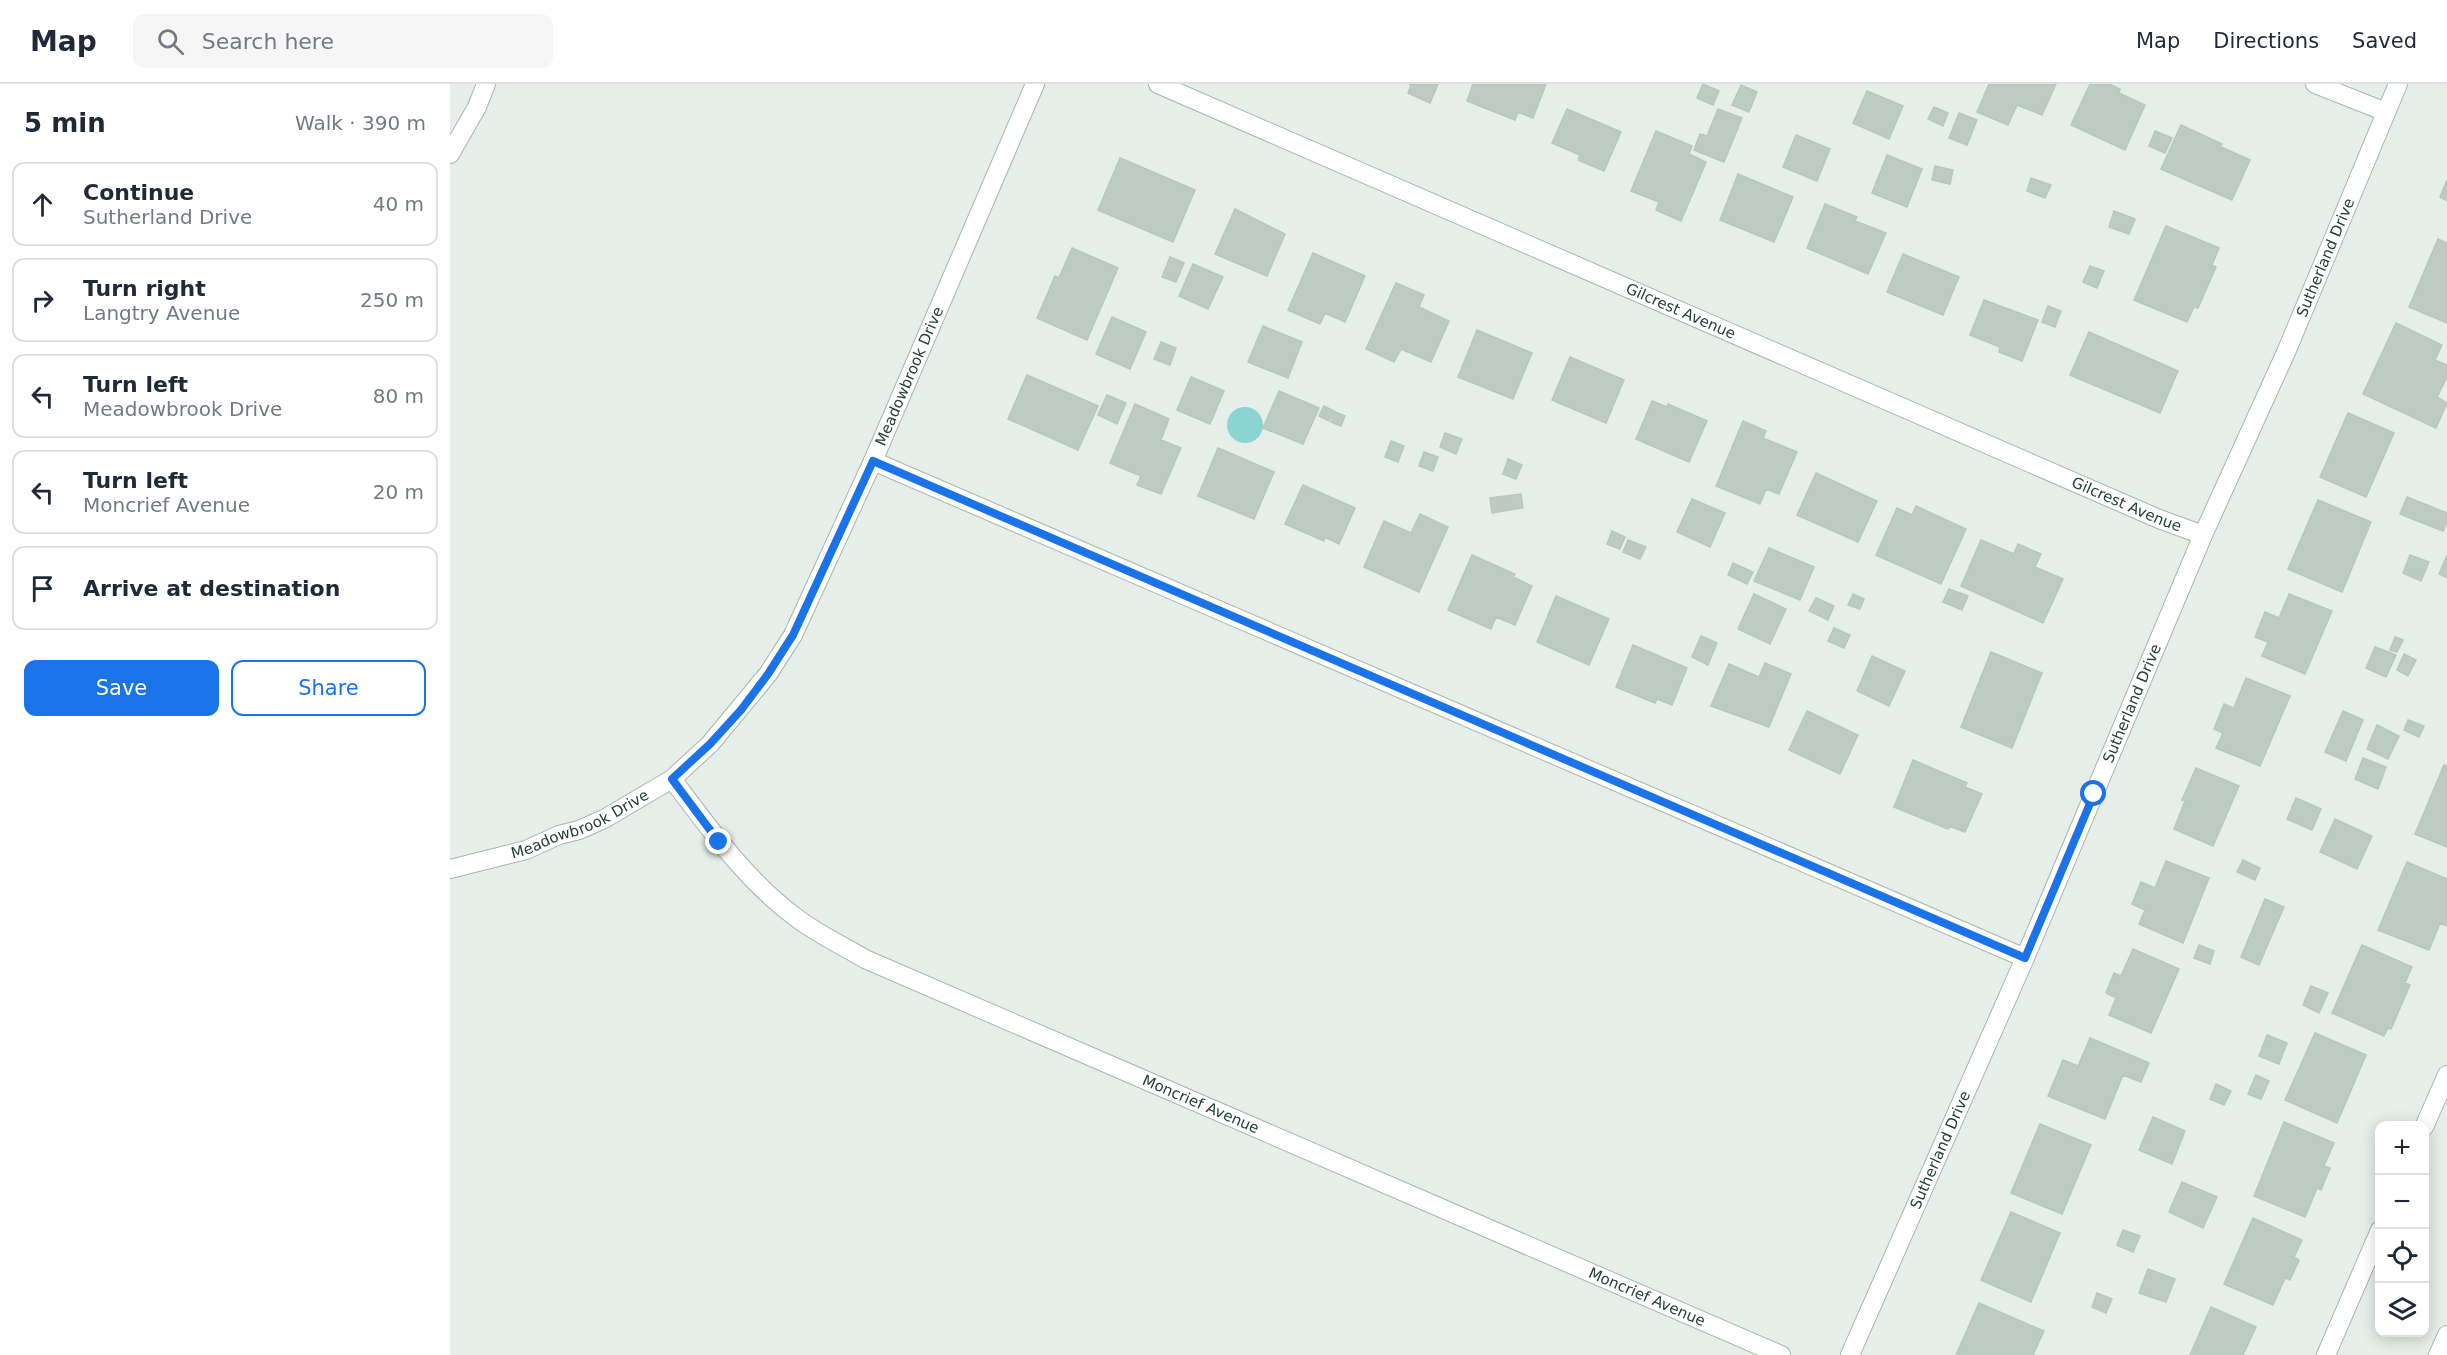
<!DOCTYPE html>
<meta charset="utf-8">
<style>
:root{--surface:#fff;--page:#f6f6f7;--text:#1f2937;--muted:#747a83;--line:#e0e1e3;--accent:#1a73e8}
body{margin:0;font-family:"DejaVu Sans",sans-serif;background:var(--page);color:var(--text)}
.controls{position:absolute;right:18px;bottom:18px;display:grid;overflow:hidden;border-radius:12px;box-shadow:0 3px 15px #0003}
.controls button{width:54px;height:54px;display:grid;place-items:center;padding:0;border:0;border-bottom:2px solid var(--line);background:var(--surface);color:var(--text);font:30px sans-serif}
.stop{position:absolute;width:18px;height:18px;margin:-14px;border:4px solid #1a73e8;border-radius:50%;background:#fff}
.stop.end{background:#1a73e8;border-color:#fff;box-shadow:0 2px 6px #0008}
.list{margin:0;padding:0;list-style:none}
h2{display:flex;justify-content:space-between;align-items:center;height:78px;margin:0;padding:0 24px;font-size:26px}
h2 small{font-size:20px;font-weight:400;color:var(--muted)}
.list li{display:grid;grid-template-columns:39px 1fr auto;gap:18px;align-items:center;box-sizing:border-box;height:84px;margin:0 12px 12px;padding:0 12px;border:2px solid var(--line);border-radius:12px}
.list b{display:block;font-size:22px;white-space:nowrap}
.list p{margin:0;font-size:20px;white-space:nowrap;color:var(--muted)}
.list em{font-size:20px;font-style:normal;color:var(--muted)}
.actions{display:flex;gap:12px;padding:18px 24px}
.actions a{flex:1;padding:14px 0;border:2px solid var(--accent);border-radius:12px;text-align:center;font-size:21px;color:var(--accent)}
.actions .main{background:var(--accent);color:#fff}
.icon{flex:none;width:33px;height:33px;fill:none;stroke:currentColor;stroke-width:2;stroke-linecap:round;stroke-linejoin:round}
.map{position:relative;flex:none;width:1997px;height:1271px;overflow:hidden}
header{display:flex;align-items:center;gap:36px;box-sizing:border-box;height:84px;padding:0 30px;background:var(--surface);border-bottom:2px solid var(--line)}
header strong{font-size:28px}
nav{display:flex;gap:33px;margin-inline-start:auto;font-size:21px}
.search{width:420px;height:54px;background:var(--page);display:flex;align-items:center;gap:15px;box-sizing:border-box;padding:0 21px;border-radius:12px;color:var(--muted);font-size:22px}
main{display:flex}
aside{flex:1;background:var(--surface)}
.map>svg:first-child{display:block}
</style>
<header>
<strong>Map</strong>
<div class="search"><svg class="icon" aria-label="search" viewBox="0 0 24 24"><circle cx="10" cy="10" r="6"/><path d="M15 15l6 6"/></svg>Search here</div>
<nav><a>Map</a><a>Directions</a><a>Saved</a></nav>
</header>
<main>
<aside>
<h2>5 min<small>Walk · 390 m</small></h2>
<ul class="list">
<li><svg class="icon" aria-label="ahead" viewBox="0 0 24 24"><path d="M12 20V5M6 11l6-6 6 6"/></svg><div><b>Continue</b><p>Sutherland Drive</p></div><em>40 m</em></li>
<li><svg class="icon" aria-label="right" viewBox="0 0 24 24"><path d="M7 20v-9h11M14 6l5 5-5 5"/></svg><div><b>Turn right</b><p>Langtry Avenue</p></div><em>250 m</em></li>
<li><svg class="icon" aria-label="left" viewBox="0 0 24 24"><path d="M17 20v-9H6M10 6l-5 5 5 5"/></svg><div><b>Turn left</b><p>Meadowbrook Drive</p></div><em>80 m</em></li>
<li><svg class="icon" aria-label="left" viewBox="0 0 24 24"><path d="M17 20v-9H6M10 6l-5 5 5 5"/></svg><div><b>Turn left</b><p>Moncrief Avenue</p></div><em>20 m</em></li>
<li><svg class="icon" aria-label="arrive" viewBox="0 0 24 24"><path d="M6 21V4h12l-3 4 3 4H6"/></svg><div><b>Arrive at destination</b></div></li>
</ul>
<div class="actions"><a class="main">Save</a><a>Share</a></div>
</aside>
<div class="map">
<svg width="1997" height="1271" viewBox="0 0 1997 1271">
<rect width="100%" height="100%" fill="#e5eee8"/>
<path fill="#8cd4d1" d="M777 341a18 18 0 1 1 36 0a18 18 0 1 1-36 0Z"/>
<path fill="#bdccc3" stroke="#b7c8bd" stroke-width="1.5" d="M 959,0 L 988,0 L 980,19 L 958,9 L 961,1 Z
M 1023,0 L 1096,0 L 1083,34 L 1068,28 L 1065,36 L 1017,17 Z
M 1253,0 L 1269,7 L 1263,21 L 1247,14 Z
M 1539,0 L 1606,0 L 1592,31 L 1567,21 L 1558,41 L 1527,28 Z
M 1640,0 L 1659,0 L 1670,5 L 1669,9 L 1695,21 L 1675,66 L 1621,41 Z
M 1291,1 L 1307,8 L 1299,28 L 1282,21 Z
M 1417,7 L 1453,22 L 1439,55 L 1403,39 Z
M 1484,23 L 1498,29 L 1493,42 L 1478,35 Z
M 1117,25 L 1171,48 L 1154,87 L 1128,76 L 1130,71 L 1102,59 Z
M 1268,25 L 1292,34 L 1274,78 L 1244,66 L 1250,50 L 1257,52 Z
M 1509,29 L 1527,36 L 1517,61 L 1499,54 Z
M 1731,41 L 1772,60 L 1771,63 L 1800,76 L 1782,116 L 1711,85 Z
M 1206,47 L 1242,62 L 1239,70 L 1256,78 L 1231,137 L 1206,126 L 1209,118 L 1181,107 Z
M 1705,47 L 1722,54 L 1715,69 L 1699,62 Z
M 1346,51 L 1380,65 L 1367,97 L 1333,83 Z
M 1437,71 L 1472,85 L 1457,123 L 1422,109 Z
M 670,74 L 745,106 L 723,158 L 648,126 Z
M 1485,82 L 1503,86 L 1500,100 L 1482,96 Z
M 1288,90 L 1343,113 L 1324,158 L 1270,136 Z
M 1581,94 L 1601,101 L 1595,114 L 1577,107 Z
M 1997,96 L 1997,117 L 1990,113 Z
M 1375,120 L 1407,133 L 1405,137 L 1436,149 L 1418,190 L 1357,164 Z
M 785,125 L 835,150 L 817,192 L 765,170 Z
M 1664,127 L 1685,135 L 1679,150 L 1659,143 Z
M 1716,142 L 1769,164 L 1762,181 L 1766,183 L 1748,224 L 1744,223 L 1737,238 L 1684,216 Z
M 1988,155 L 1997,159 L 1997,239 L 1959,223 Z
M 622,164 L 668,184 L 637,256 L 587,234 L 605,192 L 609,194 Z
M 863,169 L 915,192 L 895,238 L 875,229 L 870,240 L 838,226 Z
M 1453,170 L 1509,193 L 1493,231 L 1437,208 Z
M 720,173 L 734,179 L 726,198 L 712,193 Z
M 743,180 L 773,193 L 758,225 L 729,212 Z
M 1640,182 L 1654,187 L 1647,204 L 1633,198 Z
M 946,199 L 974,211 L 969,223 L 999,237 L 981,278 L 951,265 L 944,278 L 916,265 Z
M 1534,216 L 1588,236 L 1572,277 L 1549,268 L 1550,263 L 1520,251 Z
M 1598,222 L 1611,227 L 1605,243 L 1592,238 Z
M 662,233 L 696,248 L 680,285 L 646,270 Z
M 1946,239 L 1992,261 L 1985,276 L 1997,281 L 1997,293 L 1987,313 L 1997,319 L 1986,344 L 1913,310 Z
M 813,242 L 852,258 L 838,294 L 798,278 Z
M 1027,246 L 1082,269 L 1063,315 L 1008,293 Z
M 1639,248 L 1728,287 L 1710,329 L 1620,291 Z
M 711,258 L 726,264 L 720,281 L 704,275 Z
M 1120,273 L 1174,296 L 1156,339 L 1102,316 Z
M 577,291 L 648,322 L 628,366 L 558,335 Z
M 741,293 L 774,307 L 760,340 L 727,326 Z
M 829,307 L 869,324 L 853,360 L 813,344 Z
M 657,311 L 676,319 L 667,340 L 648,331 Z
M 1202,317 L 1217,323 L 1218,320 L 1257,337 L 1239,378 L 1186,355 Z
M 685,320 L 719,335 L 711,356 L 731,364 L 711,410 L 687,401 L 691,392 L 660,379 Z
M 874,322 L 884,327 L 879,337 L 869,332 Z
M 885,328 L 895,332 L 891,342 L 881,338 Z
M 1898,329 L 1944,349 L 1916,413 L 1870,393 Z
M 1293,337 L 1316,347 L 1313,354 L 1347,368 L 1329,410 L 1316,405 L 1310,420 L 1266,402 Z
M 995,349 L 1012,355 L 1006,370 L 990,363 Z
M 941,357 L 954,362 L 948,378 L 935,373 Z
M 768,364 L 824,388 L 804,435 L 748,412 Z
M 974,368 L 988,373 L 983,387 L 969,382 Z
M 1058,375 L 1072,381 L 1066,395 L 1053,390 Z
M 1366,389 L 1427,417 L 1408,458 L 1347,431 Z
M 853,401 L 905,424 L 889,460 L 875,453 L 874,457 L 835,440 Z
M 1071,410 L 1073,424 L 1042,429 L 1040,414 Z
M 1957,413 L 1997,429 L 1997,438 L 1993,447 L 1950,430 Z
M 1242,415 L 1275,429 L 1260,463 L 1227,448 Z
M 1868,416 L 1921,438 L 1892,508 L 1838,485 Z
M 1466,422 L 1516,445 L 1491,500 L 1426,471 L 1447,424 L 1462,431 Z
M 970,430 L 998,443 L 969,508 L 914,483 L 934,437 L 961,449 Z
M 1162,447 L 1175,453 L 1170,465 L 1157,460 Z
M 1178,456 L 1196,463 L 1190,475 L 1173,468 Z
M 1531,456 L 1564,470 L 1568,460 L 1591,470 L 1585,483 L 1613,495 L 1593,539 L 1511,502 Z
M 1319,464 L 1364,483 L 1350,516 L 1304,497 Z
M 1022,471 L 1065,490 L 1063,493 L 1082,502 L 1065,541 L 1046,533 L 1041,545 L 998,526 Z
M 1960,471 L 1979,478 L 1971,497 L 1953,489 Z
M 1997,471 L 1997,494 L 1989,490 Z
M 1283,479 L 1303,488 L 1297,500 L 1278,491 Z
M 1499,505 L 1518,512 L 1512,526 L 1493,518 Z
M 1304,510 L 1336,525 L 1320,560 L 1288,545 Z
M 1403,510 L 1414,515 L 1410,525 L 1398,521 Z
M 1839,510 L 1882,527 L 1855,590 L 1812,572 L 1818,558 L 1805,553 L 1815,528 L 1829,534 Z
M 1106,512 L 1159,535 L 1139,581 L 1087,558 Z
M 1366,514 L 1384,522 L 1378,536 L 1359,527 Z
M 1384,544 L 1400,551 L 1394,564 L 1378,557 Z
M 1251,552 L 1267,559 L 1258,581 L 1242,573 Z
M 1945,553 L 1953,556 L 1947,568 L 1940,566 Z
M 1183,561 L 1237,584 L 1222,621 L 1207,615 L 1205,619 L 1166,603 Z
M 1925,563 L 1946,571 L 1936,593 L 1916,584 Z
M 1541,568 L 1592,589 L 1562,664 L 1511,643 Z
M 1954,570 L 1966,576 L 1958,592 L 1947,586 Z
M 1422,572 L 1455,587 L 1439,622 L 1407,607 Z
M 1315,579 L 1341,590 L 1319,643 L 1261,622 L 1279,580 L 1309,593 Z
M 1796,594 L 1840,612 L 1810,682 L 1766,664 L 1773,649 L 1764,645 L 1774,620 L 1784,624 Z
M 1357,627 L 1408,651 L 1390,690 L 1339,666 Z
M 1893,627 L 1913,636 L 1896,677 L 1875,668 Z
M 1958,636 L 1974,642 L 1969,653 L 1954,646 Z
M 1927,641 L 1949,652 L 1938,675 L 1917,665 Z
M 1913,674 L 1936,683 L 1928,705 L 1905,695 Z
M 1463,676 L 1517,699 L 1515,703 L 1532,710 L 1515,748 L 1499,742 L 1498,745 L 1444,723 Z
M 1994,681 L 1997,682 L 1997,763 L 1965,750 Z
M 1746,684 L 1789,702 L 1763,762 L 1724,745 L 1735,717 L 1732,716 Z
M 1846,714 L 1871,725 L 1862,746 L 1837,735 Z
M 1885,735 L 1922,752 L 1907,785 L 1870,768 Z
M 1793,776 L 1810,784 L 1805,796 L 1787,788 Z
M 1716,777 L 1759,794 L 1733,859 L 1689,840 L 1695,826 L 1682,820 L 1691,798 L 1705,804 Z
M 1957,778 L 1997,795 L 1997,842 L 1990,839 L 1979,866 L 1928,846 Z
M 1815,815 L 1834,823 L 1809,881 L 1791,873 Z
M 1749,861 L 1764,867 L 1760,880 L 1744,874 Z
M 1912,861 L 1962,883 L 1955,899 L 1960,901 L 1941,945 L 1938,944 L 1934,952 L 1882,929 Z
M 1683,865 L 1729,885 L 1701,949 L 1659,931 L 1666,914 L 1656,909 L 1664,889 L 1671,892 Z
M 1861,902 L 1878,909 L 1869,929 L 1853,921 Z
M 1865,949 L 1916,971 L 1887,1039 L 1835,1016 Z
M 1817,951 L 1837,959 L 1829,980 L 1809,972 Z
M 1640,954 L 1699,979 L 1691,998 L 1673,991 L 1655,1035 L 1598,1012 L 1613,976 L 1628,982 Z
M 1806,991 L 1819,997 L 1811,1015 L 1798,1010 Z
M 1766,1000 L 1781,1007 L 1774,1021 L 1760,1015 Z
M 1703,1033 L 1735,1047 L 1722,1080 L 1689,1066 Z
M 1834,1038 L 1884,1059 L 1874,1082 L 1880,1084 L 1871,1106 L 1867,1104 L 1855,1133 L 1804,1112 Z
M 1590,1040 L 1641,1061 L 1612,1130 L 1561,1109 Z
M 1732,1098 L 1767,1113 L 1753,1144 L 1719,1128 Z
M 1561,1128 L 1610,1149 L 1581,1218 L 1531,1196 Z
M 1803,1134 L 1852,1156 L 1844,1173 L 1849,1176 L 1840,1196 L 1835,1194 L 1823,1221 L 1774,1200 Z
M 1673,1146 L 1690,1152 L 1683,1168 L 1667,1161 Z
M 1698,1185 L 1725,1195 L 1716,1218 L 1689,1209 Z
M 1647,1209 L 1662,1215 L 1656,1229 L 1642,1223 Z
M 1529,1219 L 1594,1247 L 1583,1271 L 1506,1271 Z
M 1761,1223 L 1806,1243 L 1793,1271 L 1740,1271 Z"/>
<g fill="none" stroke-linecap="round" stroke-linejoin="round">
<g stroke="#a7b7ae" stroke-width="20">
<g id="minor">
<path id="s1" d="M 708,0 L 1709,435 L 1753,451"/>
<path d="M 1865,0 L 1936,28"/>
<path d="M 0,70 L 27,23 L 36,0"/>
<path d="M 423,377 L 1575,874"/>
<path id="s2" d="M 222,695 C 260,745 296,797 348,835 C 368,850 393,862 415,875 L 1331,1271"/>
<path id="s3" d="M 0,785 L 76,766 L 109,751 L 129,746 L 154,735 L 222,695 L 260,660 L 318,590 L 343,551 L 423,377 L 585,0"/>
<path d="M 1974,1043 L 1997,991"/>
<path id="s4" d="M 1400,1271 L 1575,874 L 1753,451 L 1837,266 L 1948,0"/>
<path d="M 1876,1271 L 1930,1146"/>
</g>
</g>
<g stroke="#a7b7ae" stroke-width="20">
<path id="tertiary" d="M 1988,1271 L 1997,1251"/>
</g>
<use href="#minor" stroke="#fff" stroke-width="18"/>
<use href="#tertiary" stroke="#fff" stroke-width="18"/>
</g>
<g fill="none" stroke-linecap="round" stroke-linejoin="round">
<path stroke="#1a73e8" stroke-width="8" d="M 269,758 L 222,695 L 260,660 L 291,626 L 318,590 L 343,551 L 423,377 L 1575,874 L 1644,710"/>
</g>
<g text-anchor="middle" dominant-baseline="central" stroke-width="4.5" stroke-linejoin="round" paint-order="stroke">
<g font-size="15" fill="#234133" stroke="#f6faf7">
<text stroke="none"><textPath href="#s4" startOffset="1196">Sutherland Drive</textPath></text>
<text stroke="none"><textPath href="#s1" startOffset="570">Gilcrest Avenue</textPath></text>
<text stroke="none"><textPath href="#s3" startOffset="714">Meadowbrook Drive</textPath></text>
<text stroke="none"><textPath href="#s1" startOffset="1056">Gilcrest Avenue</textPath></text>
<text stroke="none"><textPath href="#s4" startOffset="710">Sutherland Drive</textPath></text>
<text stroke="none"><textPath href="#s3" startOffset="138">Meadowbrook Drive</textPath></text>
<text stroke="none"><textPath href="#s2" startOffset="633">Moncrief Avenue</textPath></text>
<text stroke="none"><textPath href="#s4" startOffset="224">Sutherland Drive</textPath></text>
<text stroke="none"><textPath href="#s2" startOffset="1119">Moncrief Avenue</textPath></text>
</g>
</g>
</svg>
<div class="controls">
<button>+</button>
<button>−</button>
<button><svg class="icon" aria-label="locate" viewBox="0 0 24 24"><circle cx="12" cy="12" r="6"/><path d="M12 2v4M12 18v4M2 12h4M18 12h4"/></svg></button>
<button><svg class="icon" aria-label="layers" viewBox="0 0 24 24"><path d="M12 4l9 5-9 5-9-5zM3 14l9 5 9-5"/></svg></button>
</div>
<div class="stop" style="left:1644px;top:710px"></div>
<div class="stop end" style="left:269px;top:758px"></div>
</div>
</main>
